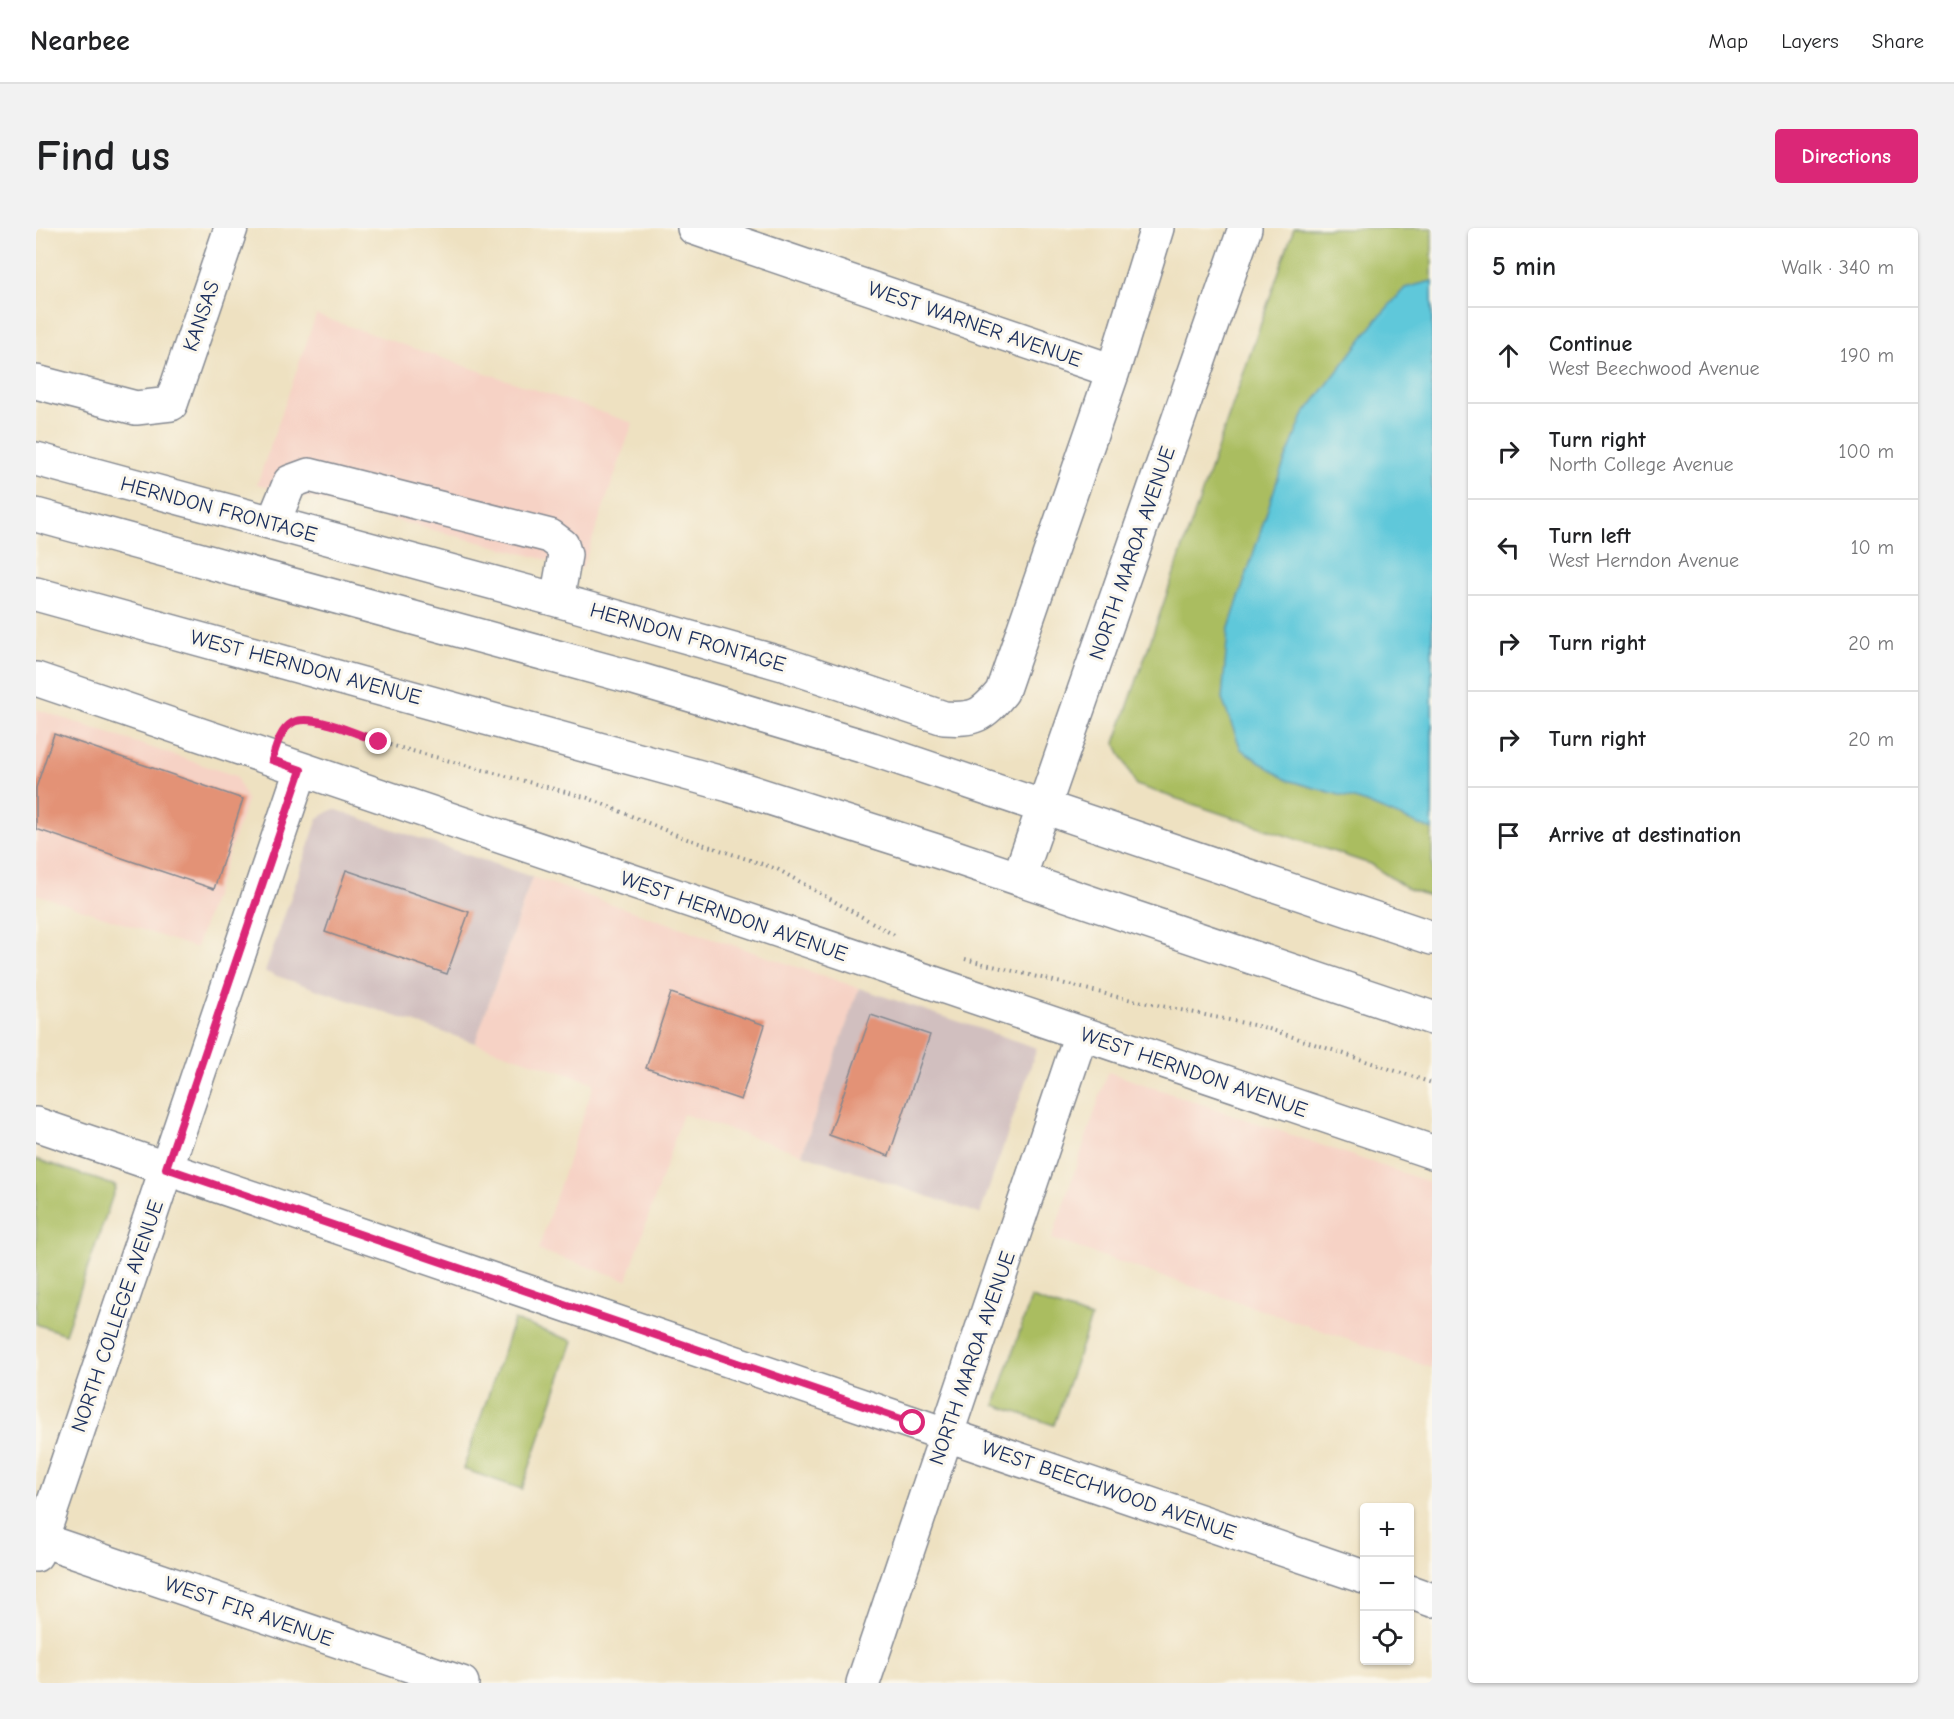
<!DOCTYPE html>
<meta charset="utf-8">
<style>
:root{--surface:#fff;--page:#f2f2f2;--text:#202124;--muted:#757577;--line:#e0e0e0;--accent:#db2777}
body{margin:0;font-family:"Comic Neue",sans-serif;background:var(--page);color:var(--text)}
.controls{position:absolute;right:18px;bottom:18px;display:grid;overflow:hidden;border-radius:6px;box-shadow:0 2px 4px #0004}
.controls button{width:54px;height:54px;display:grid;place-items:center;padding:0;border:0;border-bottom:2px solid var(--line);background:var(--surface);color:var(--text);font:30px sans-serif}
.stop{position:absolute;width:18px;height:18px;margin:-14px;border:4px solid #db2777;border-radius:50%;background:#fff}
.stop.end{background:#db2777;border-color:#fff;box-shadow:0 2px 6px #0008}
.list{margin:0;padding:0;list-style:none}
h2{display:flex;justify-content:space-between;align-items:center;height:78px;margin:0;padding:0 24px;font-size:26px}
h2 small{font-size:20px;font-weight:400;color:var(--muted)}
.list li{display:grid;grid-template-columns:39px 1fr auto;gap:18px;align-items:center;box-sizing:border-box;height:96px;padding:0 24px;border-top:2px solid var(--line)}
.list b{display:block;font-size:22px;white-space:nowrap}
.list p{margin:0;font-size:20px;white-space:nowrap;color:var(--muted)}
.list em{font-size:20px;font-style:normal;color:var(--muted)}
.icon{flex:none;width:33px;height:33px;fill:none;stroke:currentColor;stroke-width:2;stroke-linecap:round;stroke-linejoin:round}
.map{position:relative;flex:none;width:1396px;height:1455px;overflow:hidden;border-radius:6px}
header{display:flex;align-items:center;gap:36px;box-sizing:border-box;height:84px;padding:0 30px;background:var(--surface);border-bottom:2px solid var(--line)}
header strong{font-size:28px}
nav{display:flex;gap:33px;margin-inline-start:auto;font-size:21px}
.intro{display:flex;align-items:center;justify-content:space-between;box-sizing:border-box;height:144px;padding:0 36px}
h1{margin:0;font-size:42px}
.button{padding:15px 27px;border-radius:6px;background:var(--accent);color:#fff;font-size:21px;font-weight:700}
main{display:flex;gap:36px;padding:0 36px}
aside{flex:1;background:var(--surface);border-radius:6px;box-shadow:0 2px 4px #0004}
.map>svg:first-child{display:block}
</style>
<header>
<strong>Nearbee</strong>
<nav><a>Map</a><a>Layers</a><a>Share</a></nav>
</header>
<div class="intro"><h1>Find us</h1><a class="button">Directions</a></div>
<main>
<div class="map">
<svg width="1396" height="1455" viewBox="0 0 1396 1455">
<rect width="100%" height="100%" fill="#fbf7ec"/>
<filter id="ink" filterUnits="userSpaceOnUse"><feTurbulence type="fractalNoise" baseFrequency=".0167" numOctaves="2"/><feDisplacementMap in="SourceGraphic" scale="12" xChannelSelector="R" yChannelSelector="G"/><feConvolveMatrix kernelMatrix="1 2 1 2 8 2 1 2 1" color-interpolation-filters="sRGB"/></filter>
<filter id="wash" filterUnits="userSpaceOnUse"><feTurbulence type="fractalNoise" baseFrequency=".008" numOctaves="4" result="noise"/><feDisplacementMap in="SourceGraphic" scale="24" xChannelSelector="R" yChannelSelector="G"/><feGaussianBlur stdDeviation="1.35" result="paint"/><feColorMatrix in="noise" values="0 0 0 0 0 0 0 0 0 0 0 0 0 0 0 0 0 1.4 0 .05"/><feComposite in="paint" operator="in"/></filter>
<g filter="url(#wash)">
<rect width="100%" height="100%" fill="#eee1c1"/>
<path fill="#f6d2c5" d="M 280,87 L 597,195 L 546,341 L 221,256 Z
M 0,481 L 200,548 L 211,572 L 160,720 L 0,666 Z
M 496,649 L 823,760 L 766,926 L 647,886 L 591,1052 L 502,1022 L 558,855 L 439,815 Z
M 1072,844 L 1396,955 L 1396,1140 L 1016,1011 Z"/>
<path fill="#d1bfbf" d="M 298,581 L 496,649 L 439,815 L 229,744 L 282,590 Z
M 823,760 L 1001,820 L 944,986 L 766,926 Z"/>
<path fill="#aabd61" stroke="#627660" stroke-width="1.5" d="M 1258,0 L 1396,0 L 1396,669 L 1372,661 L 1334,636 L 1100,557 L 1079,515 Z
M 0,931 L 80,958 L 29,1106 L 0,1096 Z
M 995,1070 L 1055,1090 L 1018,1197 L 959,1177 Z
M 478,1092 L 537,1113 L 486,1261 L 427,1241 Z"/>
<path fill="#5ec8da" stroke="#3c7c9c" stroke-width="1.5" d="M 1396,53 L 1396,602 L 1325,573 L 1251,552 L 1205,521 L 1186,471 L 1192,403 L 1242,250 L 1267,188 L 1342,90 L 1369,60 Z"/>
<g id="blocks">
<path fill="#e39276" d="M 18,506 L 207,571 L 178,661 L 0,601 L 0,560 Z
M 310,642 L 433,684 L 411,746 L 289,704 Z
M 635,765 L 729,797 L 705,872 L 610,840 Z
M 835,787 L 894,807 L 853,928 L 793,907 Z"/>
</g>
</g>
<g filter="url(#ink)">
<use href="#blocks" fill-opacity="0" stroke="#848890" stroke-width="1.5"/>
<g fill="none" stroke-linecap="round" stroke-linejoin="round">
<g stroke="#848890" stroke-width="36">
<path id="minor" d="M 658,0 L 1077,143 L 1121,0
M 0,154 L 100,180 L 135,176 L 195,0
M 0,231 L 521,372 L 747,436 L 908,490 C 939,492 946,488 966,464 L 1077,143
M 237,295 L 254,254 L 273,247 L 514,308 L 526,317 L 529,327 L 521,372
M 0,451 L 1396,924
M 0,896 L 1328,1349
M 0,1310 L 426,1455
M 0,1327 L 265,542
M 1374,1364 L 1396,1372
M 827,1455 L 1045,806"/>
</g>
<g stroke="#848890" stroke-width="36">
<path id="major" d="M 0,287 L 598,450 L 836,521 L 1396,710
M 0,366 L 693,557 L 913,627 L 1396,790
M 983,650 L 1209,0"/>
</g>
<path stroke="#848890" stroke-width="4" stroke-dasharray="1.5 4.5" stroke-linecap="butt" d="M 248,504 L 257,495 L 274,491 L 343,514 L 552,570 L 648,610 L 741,641 L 860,708
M 929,731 L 1082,769 L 1227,799 L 1396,855"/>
<use href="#minor" stroke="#fff" stroke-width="33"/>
<use href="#major" stroke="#fff" stroke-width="33"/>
</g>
</g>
<g fill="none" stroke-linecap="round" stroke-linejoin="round" filter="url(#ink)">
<path stroke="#db2777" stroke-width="8" d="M 343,514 C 324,507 274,484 256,495 C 244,502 240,519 236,532 L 265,542 L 130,940 L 877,1195"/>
</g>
<g text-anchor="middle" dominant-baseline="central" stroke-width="6" stroke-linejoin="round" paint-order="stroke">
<g font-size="21" fill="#1b2f5e" stroke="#fbf7ec">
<text transform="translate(165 88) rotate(-71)">KANSAS</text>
<text transform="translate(939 96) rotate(19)">WEST WARNER AVENUE</text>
<text transform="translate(183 281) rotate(15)">HERNDON FRONTAGE</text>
<text transform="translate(1096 325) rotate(-71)">NORTH MAROA AVENUE</text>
<text transform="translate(652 409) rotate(16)">HERNDON FRONTAGE</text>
<text transform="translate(270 439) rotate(15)">WEST HERNDON AVENUE</text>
<text transform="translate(698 688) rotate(19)">WEST HERNDON AVENUE</text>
<text transform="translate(1158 844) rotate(19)">WEST HERNDON AVENUE</text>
<text transform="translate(81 1088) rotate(-71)">NORTH COLLEGE AVENUE</text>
<text transform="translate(936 1130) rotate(-71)">NORTH MAROA AVENUE</text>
<text transform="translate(1073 1262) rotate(19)">WEST BEECHWOOD AVENUE</text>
<text transform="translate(213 1383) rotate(19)">WEST FIR AVENUE</text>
</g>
</g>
</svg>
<div class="controls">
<button>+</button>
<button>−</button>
<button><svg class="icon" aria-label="locate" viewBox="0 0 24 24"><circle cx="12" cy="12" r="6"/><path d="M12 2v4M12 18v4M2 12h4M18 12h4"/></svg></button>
</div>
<div class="stop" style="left:877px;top:1195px"></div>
<div class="stop end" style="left:343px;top:514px"></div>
</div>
<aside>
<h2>5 min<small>Walk · 340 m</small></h2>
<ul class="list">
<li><svg class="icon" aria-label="ahead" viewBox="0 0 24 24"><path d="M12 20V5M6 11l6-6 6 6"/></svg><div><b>Continue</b><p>West Beechwood Avenue</p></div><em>190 m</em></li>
<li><svg class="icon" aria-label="right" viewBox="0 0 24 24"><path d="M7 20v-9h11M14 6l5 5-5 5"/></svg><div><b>Turn right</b><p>North College Avenue</p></div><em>100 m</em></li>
<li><svg class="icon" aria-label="left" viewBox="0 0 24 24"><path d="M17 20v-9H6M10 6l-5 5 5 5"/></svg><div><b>Turn left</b><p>West Herndon Avenue</p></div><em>10 m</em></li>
<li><svg class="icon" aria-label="right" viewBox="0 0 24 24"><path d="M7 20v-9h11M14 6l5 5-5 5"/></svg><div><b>Turn right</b></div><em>20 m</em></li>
<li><svg class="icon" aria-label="right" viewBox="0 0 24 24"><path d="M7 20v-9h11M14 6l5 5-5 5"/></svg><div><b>Turn right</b></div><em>20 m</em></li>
<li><svg class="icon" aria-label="arrive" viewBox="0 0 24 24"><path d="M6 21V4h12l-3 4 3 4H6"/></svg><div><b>Arrive at destination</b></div></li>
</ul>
</aside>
</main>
